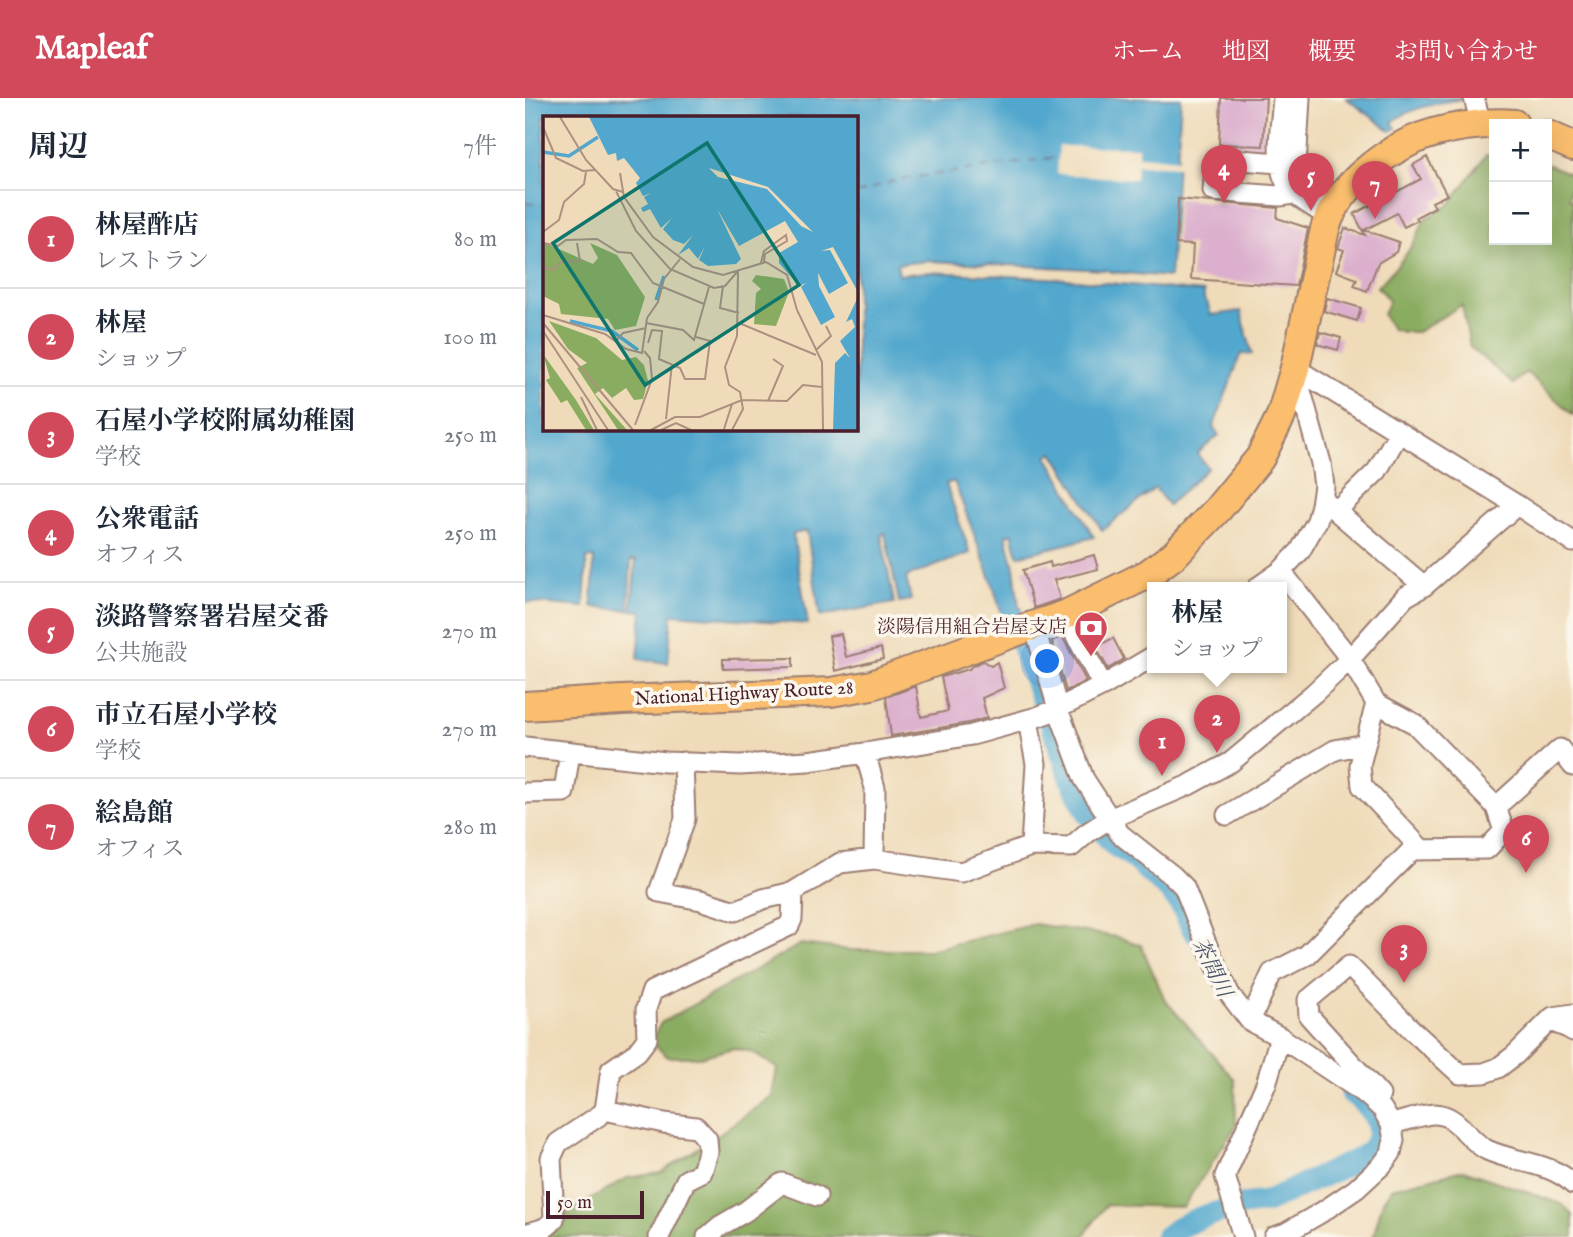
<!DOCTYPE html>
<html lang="ja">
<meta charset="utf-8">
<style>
:root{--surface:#fff;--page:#f6f6f7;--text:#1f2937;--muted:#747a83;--line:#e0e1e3;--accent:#d1495b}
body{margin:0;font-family:"IM FELL English","Noto Serif JP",serif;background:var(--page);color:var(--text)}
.controls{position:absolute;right:21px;top:21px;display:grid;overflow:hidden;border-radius:0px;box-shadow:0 7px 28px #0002}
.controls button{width:63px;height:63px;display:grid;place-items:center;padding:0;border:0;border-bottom:2px solid var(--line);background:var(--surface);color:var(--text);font:35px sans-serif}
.scale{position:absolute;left:21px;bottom:18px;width:98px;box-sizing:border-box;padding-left:7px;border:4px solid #4a1f2b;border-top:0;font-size:19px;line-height:24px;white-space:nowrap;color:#4a1f2b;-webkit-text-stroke:5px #fbf7ec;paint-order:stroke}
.you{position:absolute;left:523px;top:564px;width:24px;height:24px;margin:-18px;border:5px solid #fff;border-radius:50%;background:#1a73e8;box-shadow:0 0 0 10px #1a73e833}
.badge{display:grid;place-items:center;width:46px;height:46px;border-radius:50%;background:var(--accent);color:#fff;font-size:23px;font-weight:700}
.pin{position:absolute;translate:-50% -58px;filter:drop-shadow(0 2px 4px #0008)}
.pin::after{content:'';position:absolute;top:37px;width:24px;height:21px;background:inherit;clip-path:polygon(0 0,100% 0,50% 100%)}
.popup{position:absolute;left:622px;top:484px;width:140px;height:91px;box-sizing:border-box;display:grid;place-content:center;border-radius:0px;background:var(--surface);filter:drop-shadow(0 2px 5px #0005);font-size:23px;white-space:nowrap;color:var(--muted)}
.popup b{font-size:26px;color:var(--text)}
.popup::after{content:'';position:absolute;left:50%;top:100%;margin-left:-14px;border:14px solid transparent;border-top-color:var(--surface)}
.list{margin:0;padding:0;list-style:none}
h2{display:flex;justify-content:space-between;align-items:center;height:91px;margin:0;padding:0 28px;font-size:30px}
h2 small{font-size:23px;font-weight:400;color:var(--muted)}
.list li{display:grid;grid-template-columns:46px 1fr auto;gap:21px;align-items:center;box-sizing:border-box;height:98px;padding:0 28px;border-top:2px solid var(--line)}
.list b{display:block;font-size:26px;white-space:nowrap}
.list p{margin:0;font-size:23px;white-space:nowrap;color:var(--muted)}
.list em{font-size:23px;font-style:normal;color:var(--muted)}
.map{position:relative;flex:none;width:1048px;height:1139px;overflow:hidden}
header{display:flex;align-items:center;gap:42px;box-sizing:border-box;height:98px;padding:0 35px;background:var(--accent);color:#fff}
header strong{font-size:33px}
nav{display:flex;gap:38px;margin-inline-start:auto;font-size:24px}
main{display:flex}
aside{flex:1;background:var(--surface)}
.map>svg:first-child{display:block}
</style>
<header>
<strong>Mapleaf</strong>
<nav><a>ホーム</a><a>地図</a><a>概要</a><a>お問い合わせ</a></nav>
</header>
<main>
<aside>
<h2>周辺<small>7件</small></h2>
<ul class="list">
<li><span class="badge">1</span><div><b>林屋酢店</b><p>レストラン</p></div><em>80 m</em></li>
<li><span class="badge">2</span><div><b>林屋</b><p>ショップ</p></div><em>100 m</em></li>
<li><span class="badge">3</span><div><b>石屋小学校附属幼稚園</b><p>学校</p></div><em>250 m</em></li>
<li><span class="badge">4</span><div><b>公衆電話</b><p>オフィス</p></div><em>250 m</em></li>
<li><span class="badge">5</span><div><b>淡路警察署岩屋交番</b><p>公共施設</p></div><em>270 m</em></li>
<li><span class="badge">6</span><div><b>市立石屋小学校</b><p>学校</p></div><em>270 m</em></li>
<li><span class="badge">7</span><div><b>絵島館</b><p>オフィス</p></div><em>280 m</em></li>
</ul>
</aside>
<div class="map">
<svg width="1048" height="1139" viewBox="0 0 1048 1139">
<rect width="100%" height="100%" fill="#fbf7ec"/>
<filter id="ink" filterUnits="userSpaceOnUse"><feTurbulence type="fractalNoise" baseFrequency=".0143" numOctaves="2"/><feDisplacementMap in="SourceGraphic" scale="14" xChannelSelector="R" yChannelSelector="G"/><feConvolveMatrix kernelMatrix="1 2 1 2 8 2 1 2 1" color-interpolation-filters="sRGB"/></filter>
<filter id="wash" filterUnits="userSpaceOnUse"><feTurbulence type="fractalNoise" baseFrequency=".00686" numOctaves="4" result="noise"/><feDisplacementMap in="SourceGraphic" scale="28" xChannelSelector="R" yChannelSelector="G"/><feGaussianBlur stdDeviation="1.57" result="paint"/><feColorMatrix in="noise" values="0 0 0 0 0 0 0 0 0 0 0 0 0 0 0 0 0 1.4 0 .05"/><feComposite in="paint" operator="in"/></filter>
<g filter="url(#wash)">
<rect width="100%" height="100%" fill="#efdbb9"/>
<path fill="#8aac60" stroke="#6a6646" stroke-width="2" d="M 961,57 L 969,58 L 969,142 L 1022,142 L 1022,66 L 1048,77 L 1044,101 L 1048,102 L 1048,317 L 1001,274 L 988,286 L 945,249 L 937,207 L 892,234 L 878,234 L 867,231 L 858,217 L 864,202 L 852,189 C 872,169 891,148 899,121 L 923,108 Z
M 510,826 L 592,839 L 616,847 L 640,902 L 710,982 L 711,1028 L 658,1109 L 581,1107 L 558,1139 L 15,1139 L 43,1115 L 102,1080 L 135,1075 L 194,1036 L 247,998 L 252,970 L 227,954 L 208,950 L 175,959 L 143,959 L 126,944 L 136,925 L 276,846 L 324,852 L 404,852 Z
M 938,1072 L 1037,1106 L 1048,1117 L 1048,1139 L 848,1139 L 858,1103 L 867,1090 Z"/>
<path fill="#51a7cd" stroke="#4e637c" stroke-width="2" fill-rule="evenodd" d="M 0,0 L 656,0 L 645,179 L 587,174 L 581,172 L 405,163 L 372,166 L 374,177 L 402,174 L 540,181 L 679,194 L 679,202 L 682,204 L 686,217 L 716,213 L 727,256 L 716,256 L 688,330 L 694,337 L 672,356 L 683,370 L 643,407 L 630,390 L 577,432 L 528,354 L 522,358 L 569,439 L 493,458 L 487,435 L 481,437 L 489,469 L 494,510 L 496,510 L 499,520 L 480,527 L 467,484 L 429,383 L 421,386 L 445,455 L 381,479 L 386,502 L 374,504 L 360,435 L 356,437 L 369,505 L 295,518 L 282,433 L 268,436 L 283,526 L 147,516 L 143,565 L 113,561 L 117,513 L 106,512 L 111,462 L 106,462 L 103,512 L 67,509 L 69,460 L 62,460 L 59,509 L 0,504 ZM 19,19 L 331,19 L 331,331 L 19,331 Z
M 821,0 L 943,0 C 917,4 888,8 867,24 L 871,30 L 866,33 Z"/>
<path fill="#efdbb9" d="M 534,48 L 613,49 L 613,58 L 656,61 L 655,69 L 612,67 L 611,81 L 532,76 Z"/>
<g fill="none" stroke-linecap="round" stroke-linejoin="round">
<path stroke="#51a7cd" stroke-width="23" d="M 487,519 L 549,688 L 565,718 L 589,747 L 603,755 L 645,793 L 655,805 L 669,833
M 641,1139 L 654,1129 L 677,1119 L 718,1107 L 741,1104 L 834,1061 C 838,1058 844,1055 847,1051 C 864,1030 844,1007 827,995"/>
<path stroke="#4d556c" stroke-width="2" stroke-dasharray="9 7" stroke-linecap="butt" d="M 331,96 L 372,82 L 533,59
M 0,105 L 19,107"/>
</g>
<g id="blocks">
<path fill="#dbafcd" d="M 696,0 L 741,0 L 738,48 L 694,46 Z
M 902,59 L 922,97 L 907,104 L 910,109 L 891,119 L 893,122 L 879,129 L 872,115 L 839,132 L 874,144 L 871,154 L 853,165 L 842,193 L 829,188 L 832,181 L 811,173 L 819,152 L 813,150 L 820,130 L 840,137 L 829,116 L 896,81 L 888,67 Z
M 653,101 L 753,110 L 752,120 L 783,130 L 771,188 L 666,181 L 668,147 L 651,146 Z
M 802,200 L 836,210 L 832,223 L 799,213 Z
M 795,234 L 816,240 L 813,252 L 792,246 Z
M 569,457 L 573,471 L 529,482 L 535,501 L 509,510 L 498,472 L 525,464 L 526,469 Z
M 316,536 L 321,559 L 356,550 L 358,561 L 310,573 L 304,538 Z
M 537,538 L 561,583 L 541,593 L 527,543 Z
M 588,540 L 599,561 L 583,571 L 571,549 Z
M 268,560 L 268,569 L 198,571 L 198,561 Z
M 458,563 L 466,568 L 472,564 L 479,590 L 457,600 L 462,620 L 444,625 L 366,638 L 361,599 L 391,588 L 396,619 L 423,613 L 416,579 L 444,571 L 447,568 Z"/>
</g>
</g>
<g filter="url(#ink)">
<use href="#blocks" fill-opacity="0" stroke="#9c7d72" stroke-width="2"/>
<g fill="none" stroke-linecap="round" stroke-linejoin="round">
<g stroke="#9c7d72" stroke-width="23">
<path id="minor" d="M 758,0 C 756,30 745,75 771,97 C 781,105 793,112 804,119
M 775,0 L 771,69 L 780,86 L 812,103
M 949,0 L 956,26
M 754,65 L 691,60 L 688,93 L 755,98 L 769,96
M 770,270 L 992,407 L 1048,444
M 797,401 L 899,488 L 992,407
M 811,413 L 852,373 L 874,334
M 733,489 L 756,473 L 775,453 L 792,423 L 796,407 L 799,388 L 796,365 L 770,271
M 540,517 L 578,588
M 509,527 L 533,611 L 559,681 L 595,736 L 648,778 L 659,789 L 683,850 L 705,897 L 725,923 L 755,939 L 842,997 L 857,1011 L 866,1026 L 869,1042 L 866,1055 L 857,1067 L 831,1091 L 797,1114 L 761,1135 L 749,1139
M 851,605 L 835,667 L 837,688 L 897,752
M 503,622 L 511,666 L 506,748
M 0,649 L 141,664 L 215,667 L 283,663 L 340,655 L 447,637 L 512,619 L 528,613 L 578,588 L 627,559
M 340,655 L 350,690 L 349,761
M 158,664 L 160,721 L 134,794 L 176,802 L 210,813 L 238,801 L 268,794
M 0,695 L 39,694 L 45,654
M 971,709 L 1035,651 L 1048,668
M 702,717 L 810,652 L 840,646
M 725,923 L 747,875 L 782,857 L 887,752 L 962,751 L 979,733 L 971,709 L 890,626 L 851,605 L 825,561 L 756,473
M 1025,923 L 1043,930 L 1048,933
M 855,997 L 784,918 L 783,902 L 824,868 L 888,933 L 935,976 L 959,975 L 973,970 L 990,957 L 1028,919 L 1048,916
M 80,1012 L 139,1025 L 171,1029 L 182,1041 L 183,1054 L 177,1074 L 161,1082 L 134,1139
M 866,1026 C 877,1024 899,1016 909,1016 C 933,1016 943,1043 962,1052 C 990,1065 1026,1064 1048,1086
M 0,1136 C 12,1132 21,1133 29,1121 L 26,1060 L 33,1045 L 75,1017 L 80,1012 L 86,972 L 112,954 L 122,941 L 121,911 L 127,893 L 264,828 L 267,821 L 268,794 L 315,765 L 349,761 L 436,774 L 506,748 L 546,749 L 562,735 L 584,721 L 664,687 L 706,664 L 789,595 L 825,561 L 880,499 L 899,488
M 182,1139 L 195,1128 L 221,1113 L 257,1085 L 292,1098
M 718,1139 L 700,1078 L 741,986 L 755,939"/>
</g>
<g stroke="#9c7d72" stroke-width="32">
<path id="highway" d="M 1022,37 L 1048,48
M 0,608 L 97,602 L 306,594 L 347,587 L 501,530 L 540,517 L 623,476 L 649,457 L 693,411 L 735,360 L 756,318 L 770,270 L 800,131 C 806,109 819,93 835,78 C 868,48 898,34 941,28 C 957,26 973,24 989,26"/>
</g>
<use href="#minor" stroke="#fff" stroke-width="19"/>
<use href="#highway" stroke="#fabe6e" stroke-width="28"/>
</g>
</g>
<defs>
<g id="bank-pin" transform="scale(1.75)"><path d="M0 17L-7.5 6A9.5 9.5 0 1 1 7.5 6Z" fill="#d1495b" stroke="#fbf7ec"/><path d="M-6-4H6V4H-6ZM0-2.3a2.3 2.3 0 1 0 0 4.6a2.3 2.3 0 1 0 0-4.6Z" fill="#fff"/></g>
</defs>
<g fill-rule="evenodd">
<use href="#bank-pin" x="566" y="530"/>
</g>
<g text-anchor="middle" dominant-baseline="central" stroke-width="7" stroke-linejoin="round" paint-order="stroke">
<g font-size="19" fill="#4a1f2b" stroke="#fbf7ec" text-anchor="end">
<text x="542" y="530">淡陽信用組合岩屋支店</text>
</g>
<g font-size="19" fill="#4a1f2b" stroke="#fbf7ec">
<text transform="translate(219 596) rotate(-3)">National Highway Route 28</text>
</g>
<g font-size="21" font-style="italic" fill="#4d556c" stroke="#fbf7ec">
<text transform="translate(686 870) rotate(64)">茶間川</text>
</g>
</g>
<g transform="translate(18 18)">
<rect width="315" height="315" fill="#efdbb9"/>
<path d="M 0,126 L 50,148 L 55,142 L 47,127 L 74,139 L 102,181 L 93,210 L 72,214 L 65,203 L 18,198 L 16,188 L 0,180 ZM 213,159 L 241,163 L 246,176 L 233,210 L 211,208 L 213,177 L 218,173 L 209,165 ZM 6,205 L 53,222 L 79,244 L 93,241 L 101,249 L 105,265 L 100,283 L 91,284 L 83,272 L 69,282 L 60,272 L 52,278 L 84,314 L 75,314 L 34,252 L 44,247 L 25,233 ZM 0,238 L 33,284 L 51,314 L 43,314 L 24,284 L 18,287 L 3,264 L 7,262 Z" fill="#8aac60"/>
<path d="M 46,1 L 315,1 L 315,176 L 290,131 L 278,135 L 287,134 L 305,167 L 286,178 L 275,157 L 276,170 L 292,201 L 278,209 L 258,171 L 263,167 L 256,170 L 236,147 L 236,137 L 255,126 L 242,105 L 196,130 L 174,93 L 198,143 L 193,148 L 165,150 L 156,144 L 162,130 L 155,143 L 146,132 L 135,139 L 150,119 L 141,128 L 130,124 L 120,113 L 129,102 L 118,112 L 107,93 L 100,96 L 98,92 L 105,88 L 101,81 L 108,77 L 100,80 L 93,67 L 97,62 L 81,42 L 74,45 L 73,37 L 65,39 ZM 315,181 L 315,314 L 290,314 L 292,247 L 302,237 L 307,242 L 297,225 L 312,211 L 309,203 L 303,206 Z" fill="#51a7cd"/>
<path d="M 166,52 L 225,71 L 270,116 L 258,110 L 224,73 L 175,61 Z" fill="#efdbb9"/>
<path fill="none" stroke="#51a7cd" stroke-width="3.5" d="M 140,1 L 149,35 L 163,63 L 203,105M 0,36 L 26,40 L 55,21M 113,184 L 121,160M 27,205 L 69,215 L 95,234"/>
<path fill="none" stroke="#ad9080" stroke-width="2" d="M 17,1 L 43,44 L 70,73 L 80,76M 0,11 L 13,42 L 40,55 L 52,54M 77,57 L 81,81 L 110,121 L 150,151 L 180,159 L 223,146 L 244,159 L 254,194 L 279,246 L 280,314M 73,75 L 93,115 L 127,153 L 171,172 L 182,170 L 195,155M 0,116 L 16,104 L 21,86 L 41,68 L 43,56M 0,127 L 15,130 L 23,124 L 54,123 L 75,136 L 88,137 L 110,167 L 161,188M 218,147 L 221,135 L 243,119 L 244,125 L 222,138 L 221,146M 0,151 L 10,154 L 18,146 L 37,145 L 34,127M 180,170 L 177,192 L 196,197M 0,199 L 62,218 L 83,233 L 99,237 L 104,202 L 115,186 L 121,163 L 137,143M 0,207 L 90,314M 103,207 L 140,214 L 151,224 L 166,171M 196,207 L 273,239M 0,215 L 65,314M 72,226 L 80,217 L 103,212M 105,227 L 109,214 L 119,215 L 116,243 L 137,252 L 142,263 L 162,263 L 167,225 L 153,221M 273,234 L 288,220 L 283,210M 38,281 L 54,314M 225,285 L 240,250 L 230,243M 123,303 L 129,248M 92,309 L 109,263 L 107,242 L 101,235M 181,313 L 189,288M 108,314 L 132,301 L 157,301 L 199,284 L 244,285 L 260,269 L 279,271M 118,314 L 133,307 L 148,314M 189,314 L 200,293 L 197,276 L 186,269 L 182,251 L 194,220 L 195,155"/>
<path fill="#0f766e" fill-opacity="0.15" stroke="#0f766e" stroke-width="3.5" d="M 164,27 L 256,169 L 102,269 L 10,127 Z"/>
<rect width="315" height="315" fill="none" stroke="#4a1f2b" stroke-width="3.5"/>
</g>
</svg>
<div class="controls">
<button>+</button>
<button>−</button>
</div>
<div class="scale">50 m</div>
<div class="you"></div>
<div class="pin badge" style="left:637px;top:678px">1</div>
<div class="pin badge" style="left:692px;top:655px">2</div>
<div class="popup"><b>林屋</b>ショップ</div>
<div class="pin badge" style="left:879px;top:885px">3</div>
<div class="pin badge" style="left:699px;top:105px">4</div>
<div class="pin badge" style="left:786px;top:113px">5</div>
<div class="pin badge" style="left:1001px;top:775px">6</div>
<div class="pin badge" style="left:850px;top:121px">7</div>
</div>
</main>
